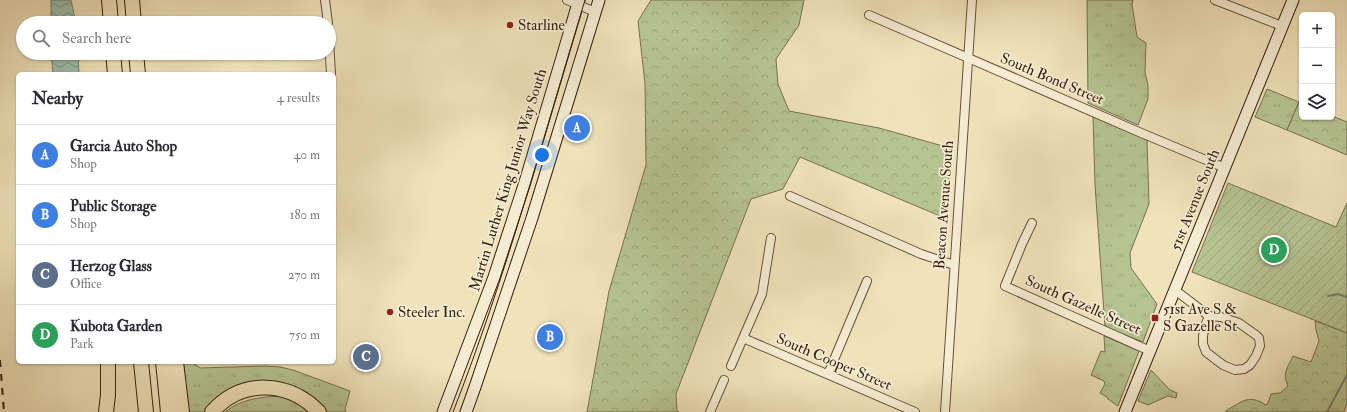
<!DOCTYPE html>
<meta charset="utf-8">
<style>
:root{--surface:#fff;--page:#f2f2f3;--text:#2b2b33;--muted:#7c7c81;--line:#e1e1e2;--accent:#0f766e}
body{margin:0;font-family:"IM FELL Double Pica",serif;background:var(--page);color:var(--text)}
.controls{position:absolute;right:12px;top:12px;display:grid;overflow:hidden;border-radius:6px;box-shadow:0 1px 3px #0004}
.controls button{width:36px;height:36px;display:grid;place-items:center;padding:0;border:0;border-bottom:1px solid var(--line);background:var(--surface);color:var(--text);font:20px sans-serif}
.you{position:absolute;left:542px;top:155px;width:14px;height:14px;margin:-10px;border:3px solid #fff;border-radius:50%;background:#1a73e8;box-shadow:0 0 0 6px #1a73e833}
.badge{display:grid;place-items:center;width:26px;height:26px;border-radius:50%;background:var(--accent);color:#fff;font-size:13px;font-weight:700}
.pin{position:absolute;translate:-50% -50%;border:2px solid #fff;box-shadow:0 1px 4px #0006}
.list{margin:0;padding:0;list-style:none}
h2{display:flex;justify-content:space-between;align-items:center;height:52px;margin:0;padding:0 16px;font-size:17px}
h2 small{font-size:13px;font-weight:400;color:var(--muted)}
.list li{display:grid;grid-template-columns:26px 1fr auto;gap:12px;align-items:center;box-sizing:border-box;height:60px;padding:0 16px;border-top:1px solid var(--line)}
.list b{display:block;font-size:15px;white-space:nowrap}
.list p{margin:0;font-size:13px;white-space:nowrap;color:var(--muted)}
.list em{font-size:13px;font-style:normal;color:var(--muted)}
.icon{flex:none;width:22px;height:22px;fill:none;stroke:currentColor;stroke-width:2;stroke-linecap:round;stroke-linejoin:round}
.map{position:relative;flex:none;width:1347px;height:412px;overflow:hidden}
.search{position:absolute;background:var(--surface);box-shadow:0 1px 3px #0004;left:16px;top:16px;width:320px;height:44px;display:flex;align-items:center;gap:10px;box-sizing:border-box;padding:0 14px;border-radius:22px;color:var(--muted);font-size:15px}
.panel{position:absolute;background:var(--surface);box-shadow:0 1px 3px #0004;left:16px;top:72px;width:320px;height:292px;border-radius:6px}
.map>svg:first-child{display:block}
</style>
<div class="map">
<svg width="1347" height="412" viewBox="0 0 1347 412">
<defs>
<pattern id="grass-tufts" width="24" height="20" patternUnits="userSpaceOnUse"><rect width="24" height="20" fill="#b6c492"/><path d="M3 7l-1-3M5 7V3M7 7l1-3M15 17l-1-3M17 17v-4M19 17l1-3" fill="none" stroke="#9da87d"/></pattern>
<pattern id="forest-crowns" width="20" height="18" patternUnits="userSpaceOnUse"><rect width="20" height="18" fill="#b6c492"/><path d="M2 6a3 3 0 1 1 6 0M12 15a3 3 0 1 1 6 0" fill="none" stroke="#9da87d"/></pattern>
<pattern id="garden-furrows" width="10" height="10" patternUnits="userSpaceOnUse"><rect width="10" height="10" fill="#b6c492"/><path d="M-1 1l2-2M0 10L10 0M9 11l2-2" fill="none" stroke="#9da87d"/></pattern>
<pattern id="water-waves" width="16" height="10" patternUnits="userSpaceOnUse"><rect width="16" height="10" fill="#9bbfab"/><path d="M0 5q4-4 8 0t8 0" fill="none" stroke="#7f9b8a"/></pattern>
</defs>
<rect width="100%" height="100%" fill="#f0e3bb"/>
<filter id="stains"><feTurbulence type="fractalNoise" baseFrequency=".005" numOctaves="4"/><feColorMatrix values="0 0 0 0 .2 0 0 0 0 .09 0 0 0 0 .02 0 0 0 .5 -.17"/></filter>
<radialGradient id="worn" r=".72"><stop offset=".6" stop-color="#630" stop-opacity="0"/><stop offset="1" stop-color="#630" stop-opacity=".3"/></radialGradient>
<path fill="url(#grass-tufts)" stroke="#777250" d="M 1087,0 L 1133,0 L 1132,4 L 1137,37 L 1146,43 L 1145,72 L 1148,85 L 1148,99 L 1138,125 L 1088,103 Z
M 1267,89 L 1299,102 L 1287,130 L 1255,117 Z
M 1093,116 L 1147,140 L 1149,204 L 1130,253 L 1131,268 L 1157,304 L 1143,342 L 1105,327 L 1095,185 Z
M 1104,336 L 1139,351 L 1118,406 L 1108,399 L 1107,397 L 1100,393 L 1105,384 L 1104,381 L 1091,375 L 1101,351 L 1105,352 Z
M 192,362 L 200,368 L 265,366 L 280,367 L 293,370 L 350,391 L 345,409 L 346,412 L 325,412 L 264,385 L 209,412 L 186,412 L 181,365 Z
M 1151,370 L 1170,390 L 1177,393 L 1176,398 L 1168,396 L 1148,405 L 1138,401 Z
M 280,396 L 295,401 L 310,412 L 225,412 C 241,399 260,397 280,396 Z"/>
<path fill="url(#forest-crowns)" stroke="#777250" d="M 651,0 L 804,0 L 799,25 L 776,59 L 778,84 L 789,111 L 879,128 L 950,148 L 947,219 L 800,157 L 783,189 L 751,199 L 676,394 L 677,410 L 679,412 L 587,412 L 609,291 L 646,165 L 645,84 L 638,21 Z
M 1299,102 L 1302,104 L 1302,117 L 1332,116 L 1347,122 L 1347,155 L 1287,130 Z
M 1315,321 L 1347,333 L 1347,403 L 1344,412 L 1225,412 L 1227,410 C 1243,401 1249,394 1266,405 L 1268,403 L 1271,394 L 1280,393 L 1288,386 C 1282,373 1287,369 1293,356 L 1311,362 L 1319,341 L 1316,330 Z"/>
<path fill="url(#garden-furrows)" stroke="#777250" d="M 1228,183 L 1336,227 L 1347,203 L 1347,333 L 1192,272 Z"/>
<path fill="url(#water-waves)" stroke="#737f6c" d="M 51,0 L 71,0 L 76,23 L 51,23 Z
M 51,53 L 78,53 L 79,74 L 53,74 Z"/>
<g fill="none" stroke-linecap="round" stroke-linejoin="round">
<path stroke="#737f6c" stroke-width="2" d="M 1328,296 L 1338,294 L 1347,297
M 1327,412 L 1347,375"/>
<g stroke="#665039" stroke-width="10">
<path id="street" d="M 325,0 L 328,23
M 567,0 L 595,12
M 1215,0 L 1282,26
M 869,15 L 1139,132 L 1225,168
M 329,39 L 331,74
M 790,196 L 921,254 L 954,265
M 1032,223 L 1022,244 L 1005,286 L 1150,351
M 1175,290 L 1209,316 L 1221,317 L 1239,323 L 1256,335 L 1259,338 L 1260,346 L 1256,356 L 1250,365 L 1244,369 L 1235,370 L 1223,365 L 1206,352 L 1203,344 L 1203,336 L 1205,326 L 1209,316
M 743,338 L 915,412
M 731,366 L 762,294 L 771,238
M 828,374 L 867,281
M 710,412 L 724,380
M 945,412 L 972,0"/>
</g>
<g stroke="#381f0e" stroke-width="13">
<path id="secondary" d="M 443,412 L 494,277 L 525,182 L 579,0
M 466,412 L 475,387 L 532,218 L 599,0
M 1125,412 L 1293,0"/>
</g>
<g stroke="#381f0e" stroke-width="16">
<path id="highway" d="M 109,0 L 111,23
M 132,0 L 134,23
M 113,53 L 115,74
M 136,53 L 138,74
M 141,362 L 146,412
M 163,362 L 168,412
M 176,362 L 182,412
M 106,412 L 108,395 L 108,362
M 212,412 C 242,378 289,381 319,412"/>
</g>
<use href="#street" stroke="#f5edd3" stroke-width="8"/>
<use href="#secondary" stroke="#f5edd3" stroke-width="11"/>
<use href="#highway" stroke="#f0e3bb" stroke-width="14"/>
<path stroke="#381f0e" stroke-width="1" d="M 453,412 C 506,277 543,138 585,0"/>
<path stroke="#381f0e" stroke-width="2" stroke-dasharray="7 7" stroke-linecap="butt" d="M 0,360 L 4,412"/>
</g>
<g fill="#8f2418" stroke="#f5edd3" stroke-width="1.5">
<circle cx="510" cy="25" r="4"/>
<circle cx="390" cy="312" r="4"/>
<rect x="1151" y="314" width="8" height="8" rx="2"/>
</g>
<g text-anchor="middle" dominant-baseline="central" stroke-width="3.5" stroke-linejoin="round" paint-order="stroke">
<g font-size="15" fill="#381f0e" stroke="#f5edd3" text-anchor="start">
<text x="518" y="25">Starline</text>
<text x="1163" y="309">51st Ave S &amp;<tspan x="1163" dy="17">S Gazelle St</tspan></text>
<text x="398" y="312">Steeler Inc.</text>
</g>
<g font-size="15" fill="#381f0e" stroke="#f5edd3">
<text transform="translate(1052 79) rotate(23)">South Bond Street</text>
<text transform="translate(508 180) rotate(-73)">Martin Luther King Junior Way South</text>
<text transform="translate(1195 200) rotate(-68)">51st Avenue South</text>
<text transform="translate(944 205) rotate(-86)">Beacon Avenue South</text>
<text transform="translate(1083 305) rotate(24)">South Gazelle Street</text>
<text transform="translate(834 362) rotate(23)">South Cooper Street</text>
</g>
</g>
<rect width="100%" height="100%" filter="url(#stains)"/>
<rect width="100%" height="100%" fill="url(#worn)"/>
</svg>
<div class="controls">
<button>+</button>
<button>−</button>
<button><svg class="icon" aria-label="layers" viewBox="0 0 24 24"><path d="M12 4l9 5-9 5-9-5zM3 14l9 5 9-5"/></svg></button>
</div>
<div class="you"></div>
<div class="pin badge" style="left:577px;top:128px;background:#3f7fe0">A</div>
<div class="pin badge" style="left:550px;top:337px;background:#3f7fe0">B</div>
<div class="pin badge" style="left:366px;top:357px;background:#5c6f8a">C</div>
<div class="pin badge" style="left:1274px;top:250px;background:#2e9e5b">D</div>
<div class="search"><svg class="icon" aria-label="search" viewBox="0 0 24 24"><circle cx="10" cy="10" r="6"/><path d="M15 15l6 6"/></svg>Search here</div>
<section class="panel">
<h2>Nearby<small>4 results</small></h2>
<ul class="list">
<li><span class="badge" style="background:#3f7fe0">A</span><div><b>Garcia Auto Shop</b><p>Shop</p></div><em>40 m</em></li>
<li><span class="badge" style="background:#3f7fe0">B</span><div><b>Public Storage</b><p>Shop</p></div><em>180 m</em></li>
<li><span class="badge" style="background:#5c6f8a">C</span><div><b>Herzog Glass</b><p>Office</p></div><em>270 m</em></li>
<li><span class="badge" style="background:#2e9e5b">D</span><div><b>Kubota Garden</b><p>Park</p></div><em>750 m</em></li>
</ul>
</section>
</div>
